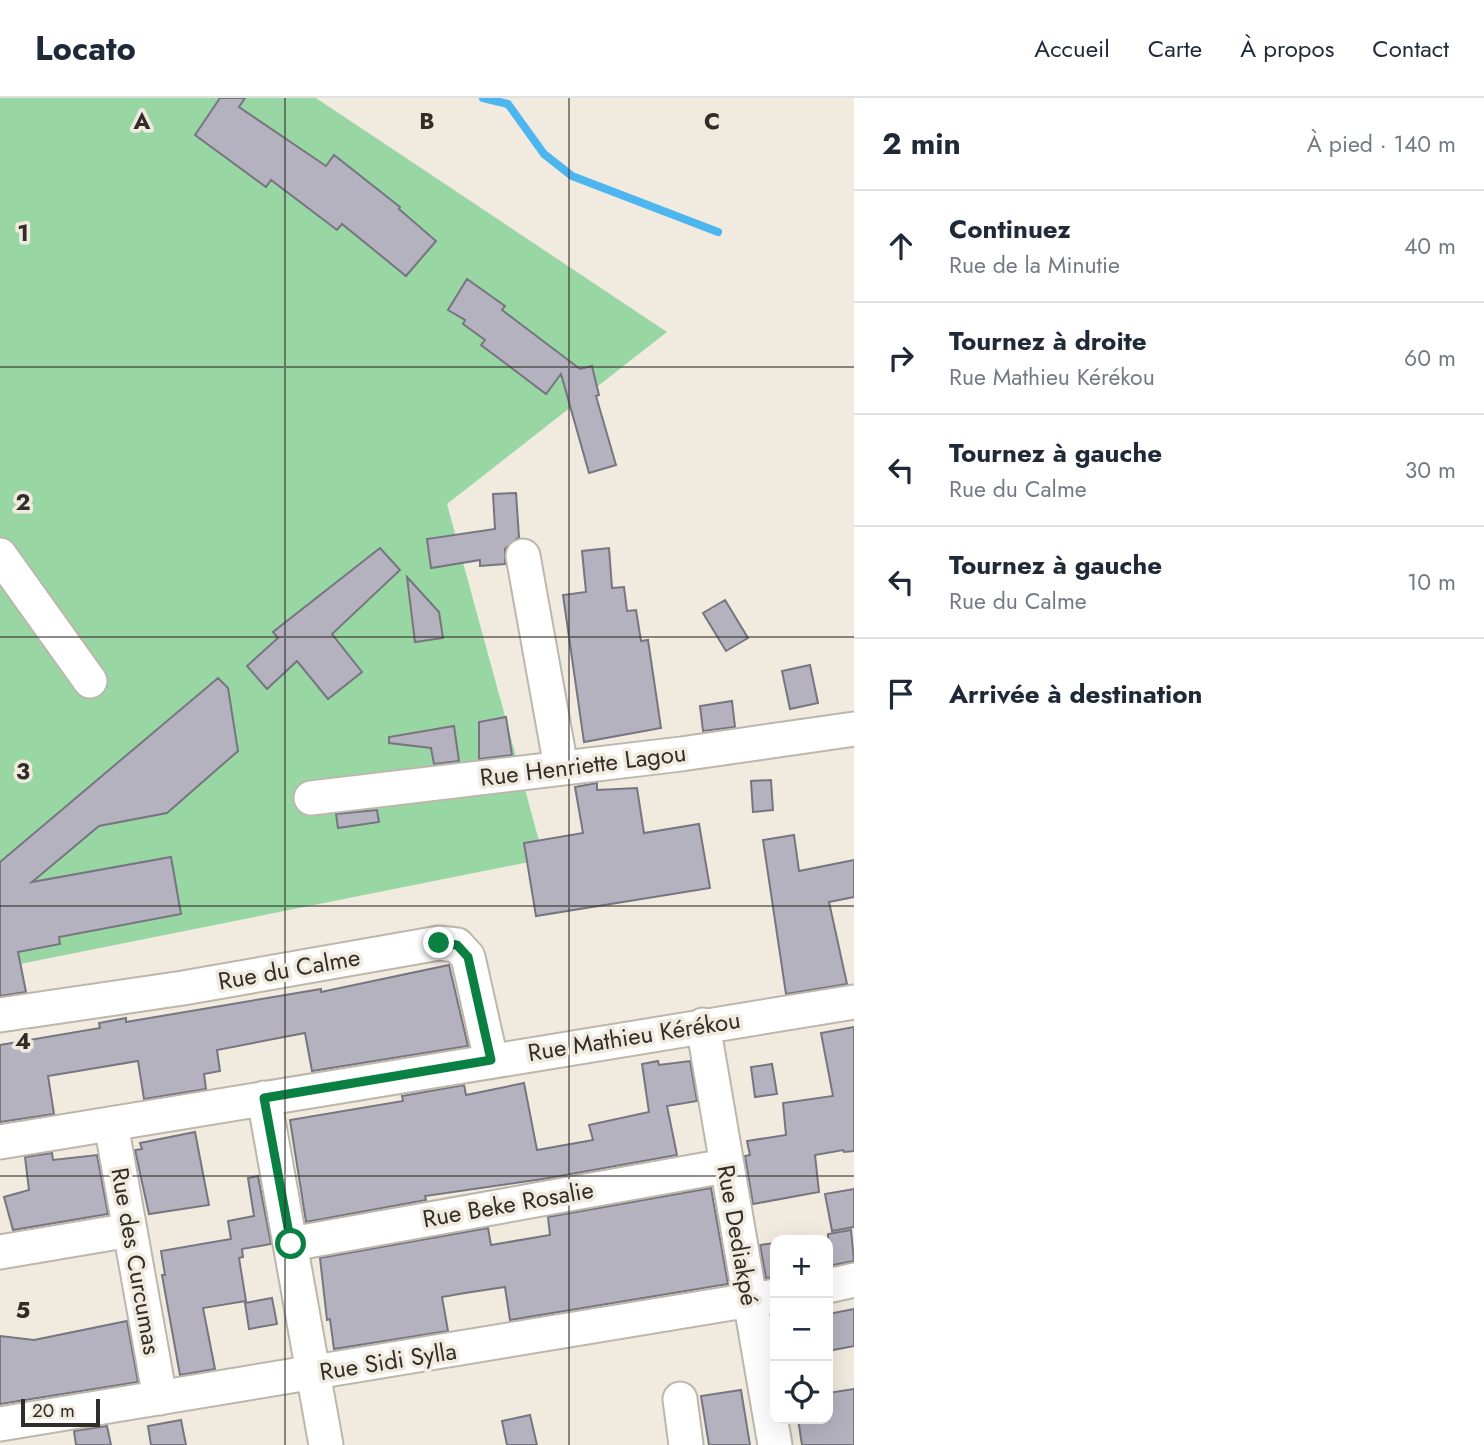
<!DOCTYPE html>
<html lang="fr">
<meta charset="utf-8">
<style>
:root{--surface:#fff;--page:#f2f2f3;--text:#1f2937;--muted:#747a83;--line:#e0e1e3}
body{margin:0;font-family:Jost,sans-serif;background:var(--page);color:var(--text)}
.controls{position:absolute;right:21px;bottom:21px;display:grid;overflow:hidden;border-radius:14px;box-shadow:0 7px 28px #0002}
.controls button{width:63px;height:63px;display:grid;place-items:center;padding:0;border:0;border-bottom:2px solid var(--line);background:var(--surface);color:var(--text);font:35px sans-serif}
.scale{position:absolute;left:21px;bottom:18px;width:79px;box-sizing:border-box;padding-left:7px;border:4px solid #312e2a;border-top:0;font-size:19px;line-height:24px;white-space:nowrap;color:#312e2a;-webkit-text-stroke:5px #f1eade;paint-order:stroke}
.stop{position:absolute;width:21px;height:21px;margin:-16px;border:5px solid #0b8043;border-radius:50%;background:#fff}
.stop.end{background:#0b8043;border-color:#fff;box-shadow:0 2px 7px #0008}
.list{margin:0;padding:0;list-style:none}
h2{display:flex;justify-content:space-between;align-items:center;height:91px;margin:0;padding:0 28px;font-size:30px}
h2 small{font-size:23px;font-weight:400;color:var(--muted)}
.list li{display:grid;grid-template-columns:46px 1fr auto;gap:21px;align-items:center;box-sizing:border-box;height:112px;padding:0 28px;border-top:2px solid var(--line)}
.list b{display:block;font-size:26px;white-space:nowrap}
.list p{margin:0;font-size:23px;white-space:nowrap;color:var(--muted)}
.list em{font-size:23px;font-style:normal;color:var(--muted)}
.icon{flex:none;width:38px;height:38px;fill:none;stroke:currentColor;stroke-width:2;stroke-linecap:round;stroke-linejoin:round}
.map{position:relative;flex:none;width:854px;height:1347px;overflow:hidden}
header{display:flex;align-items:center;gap:42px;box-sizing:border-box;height:98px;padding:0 35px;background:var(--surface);border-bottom:2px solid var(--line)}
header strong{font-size:33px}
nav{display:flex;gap:38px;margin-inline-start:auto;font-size:24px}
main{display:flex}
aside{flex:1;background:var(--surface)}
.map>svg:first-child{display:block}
</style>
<header>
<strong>Locato</strong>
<nav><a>Accueil</a><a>Carte</a><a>À propos</a><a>Contact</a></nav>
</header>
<main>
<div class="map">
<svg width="854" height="1347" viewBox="0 0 854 1347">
<rect width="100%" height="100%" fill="#f1eade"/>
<path fill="#98d7a3" d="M 0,0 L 316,0 L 667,234 L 447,406 L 544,761 L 0,870 Z"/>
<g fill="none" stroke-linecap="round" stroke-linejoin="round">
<path stroke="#4db6ef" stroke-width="8" d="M 483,0 L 508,6 L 544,56 L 572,78 L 718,134"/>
</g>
<path fill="#b3b2be" stroke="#767580" stroke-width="2" d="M 220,0 L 245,0 L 239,9 L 326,68 L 334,57 L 400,109 L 399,111 L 436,143 L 406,178 L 342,126 L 337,132 L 271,82 L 266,89 L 195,37 Z
M 467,181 L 505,208 L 502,212 L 580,271 L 592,268 L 599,297 L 596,298 L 616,367 L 589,375 L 561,276 L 546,296 L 481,247 L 485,242 L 463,226 L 465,222 L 448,212 Z
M 516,395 L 519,439 L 505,451 L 505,466 L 480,468 L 480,462 L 431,470 L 427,441 L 495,431 L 493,396 Z
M 380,450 L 400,472 L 332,536 L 362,574 L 328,601 L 297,563 L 267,591 L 247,568 L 278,540 L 273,534 Z
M 609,450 L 612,490 L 624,489 L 627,513 L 636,512 L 641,543 L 648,542 L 661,630 L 584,644 L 563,497 L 586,494 L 582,453 Z
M 407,479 L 439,514 L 443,540 L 415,544 Z
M 725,502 L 748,540 L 726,553 L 703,515 Z
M 810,567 L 818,605 L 790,611 L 782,573 Z
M 218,580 L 228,590 L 238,653 L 167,715 L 99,728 L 32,784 L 171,759 L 181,816 L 59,839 L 60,846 L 18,854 L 26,894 L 0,898 L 0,764 Z
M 732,603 L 735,629 L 703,633 L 700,608 Z
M 506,619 L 512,657 L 479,661 L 479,624 Z
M 454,628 L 459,663 L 434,666 L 431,650 L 389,645 L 389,639 Z
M 771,682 L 773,712 L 753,714 L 751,683 Z
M 597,685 L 597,692 L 637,690 L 644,735 L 699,726 L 710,790 L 536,818 L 524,745 L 583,735 L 575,689 Z
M 377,712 L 379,724 L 338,730 L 336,716 Z
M 794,737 L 799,773 L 854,762 L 854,799 L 829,804 L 847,886 L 786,896 L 763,742 Z
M 449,867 L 468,948 L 312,973 L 305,935 L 217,952 L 220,973 L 204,976 L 206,991 L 144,1001 L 138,963 L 48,978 L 54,1016 L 0,1024 L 0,947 L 100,930 L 99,925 L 126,920 L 126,924 L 321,891 L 321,894 Z
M 854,929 L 854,1053 L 844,1054 L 843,1052 L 815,1057 L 819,1094 L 753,1106 L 745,1058 L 750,1057 L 747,1043 L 786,1037 L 783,1005 L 833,998 L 821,935 Z
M 658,963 L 659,967 L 690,963 L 697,1003 L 667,1008 L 677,1057 L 543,1081 L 425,1098 L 426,1102 L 306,1124 L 290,1022 L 403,1003 L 402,998 L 464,987 L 466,997 L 524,985 L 537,1052 L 593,1042 L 589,1027 L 649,1014 L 642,966 Z
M 772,966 L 777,996 L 755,999 L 751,969 Z
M 195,1034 L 209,1107 L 149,1116 L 135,1052 L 142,1051 L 140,1045 Z
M 52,1055 L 53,1062 L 97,1057 L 108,1116 L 13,1132 L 4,1099 L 29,1092 L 25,1059 Z
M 258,1078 L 271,1146 L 242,1151 L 243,1159 L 239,1160 L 246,1203 L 203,1210 L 215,1271 L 180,1277 L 162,1177 L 165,1177 L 161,1153 L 231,1141 L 228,1123 L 254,1118 L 248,1080 Z
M 711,1090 L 728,1186 L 510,1222 L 505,1189 L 465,1195 L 442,1199 L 448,1233 L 334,1251 L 330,1221 L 327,1222 L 320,1160 L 488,1130 L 491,1147 L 550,1137 L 548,1119 Z
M 854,1091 L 854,1129 L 832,1133 L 825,1096 Z
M 851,1132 L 854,1163 L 828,1168 L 828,1136 Z
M 775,1145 L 775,1179 L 766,1180 L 760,1147 Z
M 272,1200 L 277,1226 L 249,1231 L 245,1205 Z
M 854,1211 L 854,1248 L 828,1253 L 828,1216 Z
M 127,1223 L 138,1284 L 0,1306 L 0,1238 L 34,1242 Z
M 854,1291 L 854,1347 L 802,1347 L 798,1321 L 828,1321 L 828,1295 Z
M 741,1292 L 750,1347 L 709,1347 L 701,1298 Z
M 530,1317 L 537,1347 L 507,1347 L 502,1323 Z
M 181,1322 L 186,1347 L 151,1347 L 148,1328 Z
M 107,1328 L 111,1347 L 76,1347 L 74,1333 Z"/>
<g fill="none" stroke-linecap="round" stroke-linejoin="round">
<g stroke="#bdb6ab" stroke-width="37">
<path id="minor" d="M 0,457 L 90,583
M 523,458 L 561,669
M 311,700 L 681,656 L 854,631
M 0,917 L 183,890 L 439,845 L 457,847 L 468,859 L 491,962
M 703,927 L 775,1347
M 264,1000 L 326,1347
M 111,1026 L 160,1300
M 0,1044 L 854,904
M 291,1146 L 725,1068
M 0,1154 L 130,1132
M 828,1188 L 854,1182
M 680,1301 L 686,1347
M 0,1326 L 775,1198"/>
</g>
<use href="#minor" stroke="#fff" stroke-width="33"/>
</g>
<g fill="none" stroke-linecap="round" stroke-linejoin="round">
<path stroke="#0b8043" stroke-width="9" d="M 291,1146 L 264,1000 L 491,962 L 468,859 L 457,847 L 439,845"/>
</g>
<path fill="none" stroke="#312e2a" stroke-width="2" stroke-opacity="0.55" d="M 285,0 L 285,1347M 569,0 L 569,1347M 0,269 L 854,269M 0,539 L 854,539M 0,808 L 854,808M 0,1078 L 854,1078"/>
<g text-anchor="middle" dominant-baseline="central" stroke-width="7" stroke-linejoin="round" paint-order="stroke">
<g font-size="24" fill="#312e2a" stroke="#f1eade">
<text transform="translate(583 667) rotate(-7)">Rue Henriette Lagou</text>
<text transform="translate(289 871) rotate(-10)">Rue du Calme</text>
<text transform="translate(634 938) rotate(-9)">Rue Mathieu Kérékou</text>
<text transform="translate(508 1106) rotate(-10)">Rue Beke Rosalie</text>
<text transform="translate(738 1137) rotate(80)">Rue Dediakpé</text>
<text transform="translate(136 1163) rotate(80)">Rue des Curcumas</text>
<text transform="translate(388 1263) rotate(-9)">Rue Sidi Sylla</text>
</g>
</g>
<g font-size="23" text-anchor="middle" font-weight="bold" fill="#312e2a" stroke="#f1eade" stroke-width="7" stroke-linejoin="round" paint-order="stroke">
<text x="142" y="31">A</text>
<text x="427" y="31">B</text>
<text x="712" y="31">C</text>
<text x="23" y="143">1</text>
<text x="23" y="412">2</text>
<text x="23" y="681">3</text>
<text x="23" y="951">4</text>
<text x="23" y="1220">5</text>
</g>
</svg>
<div class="controls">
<button>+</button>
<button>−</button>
<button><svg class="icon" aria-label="locate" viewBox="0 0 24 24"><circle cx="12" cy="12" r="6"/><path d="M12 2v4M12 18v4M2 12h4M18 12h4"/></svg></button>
</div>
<div class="scale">20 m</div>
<div class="stop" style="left:291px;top:1146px"></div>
<div class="stop end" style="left:439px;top:845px"></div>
</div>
<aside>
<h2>2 min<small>À pied · 140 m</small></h2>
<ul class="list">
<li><svg class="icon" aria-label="ahead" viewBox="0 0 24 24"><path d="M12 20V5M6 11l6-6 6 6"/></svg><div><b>Continuez</b><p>Rue de la Minutie</p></div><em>40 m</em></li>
<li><svg class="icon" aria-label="right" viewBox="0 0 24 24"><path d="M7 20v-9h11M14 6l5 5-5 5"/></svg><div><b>Tournez à droite</b><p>Rue Mathieu Kérékou</p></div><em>60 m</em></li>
<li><svg class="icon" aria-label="left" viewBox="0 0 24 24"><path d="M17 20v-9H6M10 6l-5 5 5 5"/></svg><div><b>Tournez à gauche</b><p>Rue du Calme</p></div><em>30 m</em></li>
<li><svg class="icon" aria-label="left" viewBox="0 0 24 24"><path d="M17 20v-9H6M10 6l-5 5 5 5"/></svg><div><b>Tournez à gauche</b><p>Rue du Calme</p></div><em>10 m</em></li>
<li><svg class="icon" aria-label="arrive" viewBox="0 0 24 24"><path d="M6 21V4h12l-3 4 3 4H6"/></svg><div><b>Arrivée à destination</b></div></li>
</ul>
</aside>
</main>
